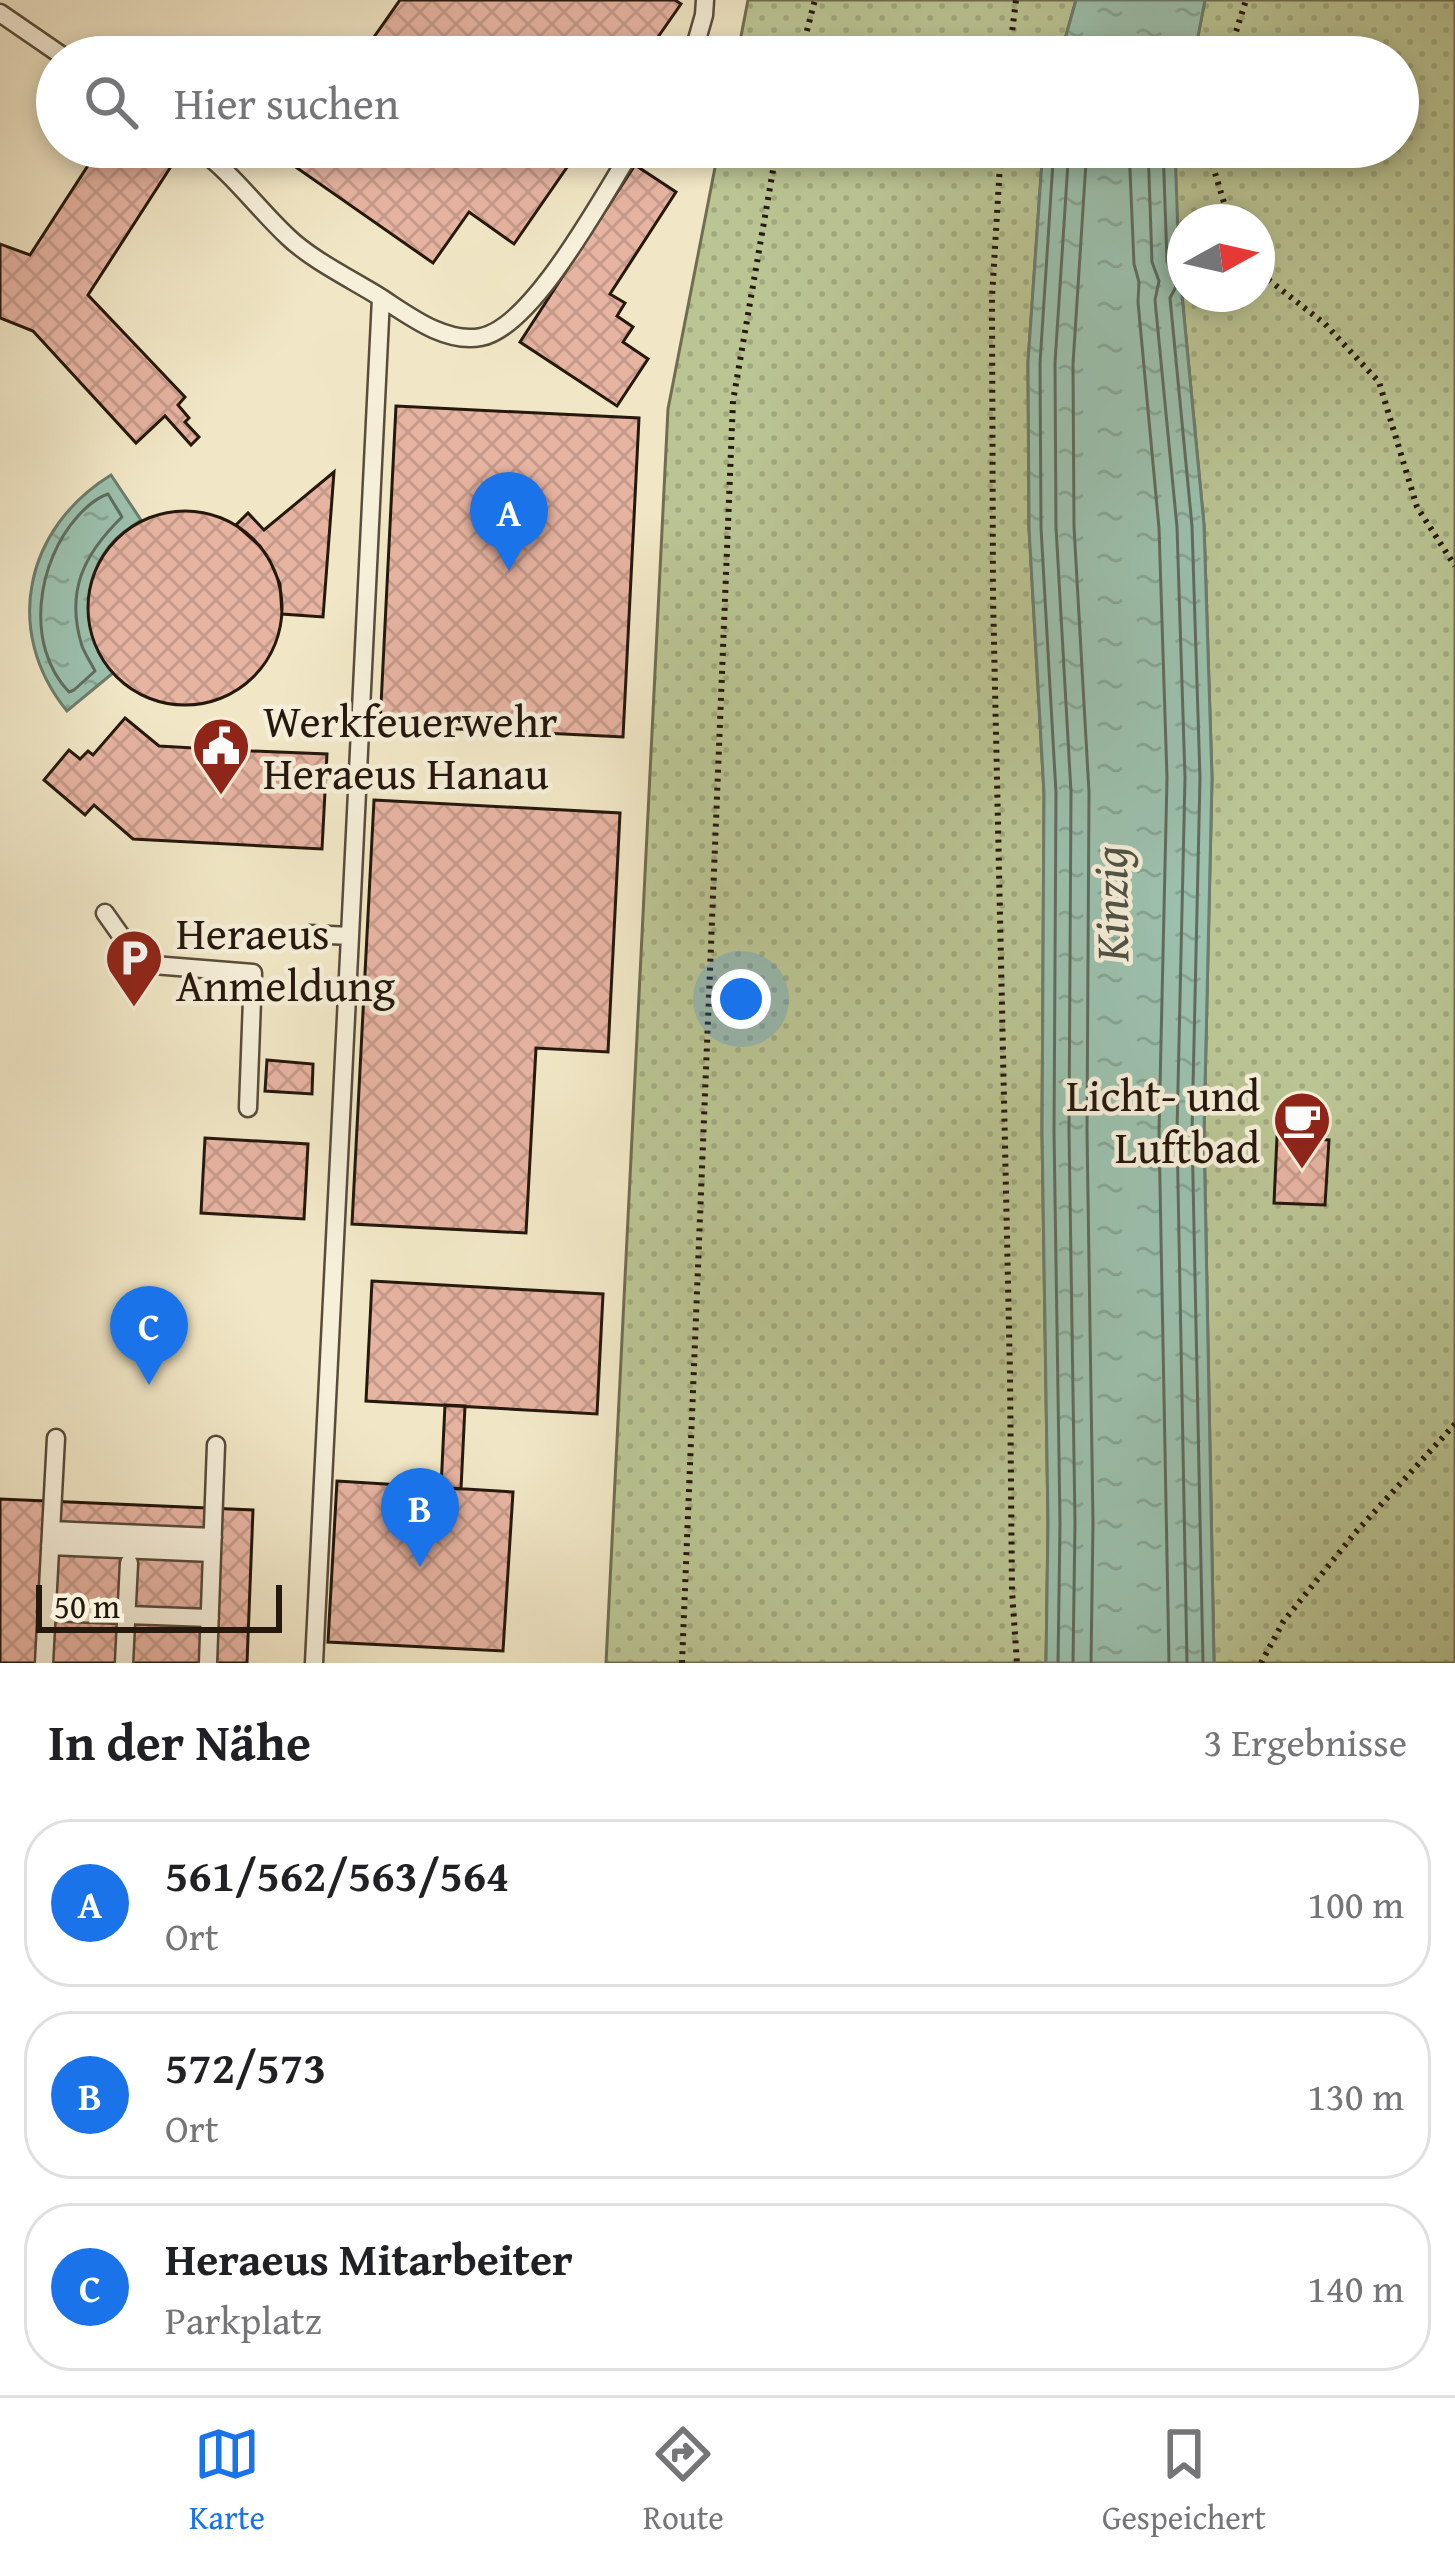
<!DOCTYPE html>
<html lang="de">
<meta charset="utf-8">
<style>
:root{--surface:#fff;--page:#f2f2f2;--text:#202124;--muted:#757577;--line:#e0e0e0;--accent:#1a73e8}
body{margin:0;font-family:"Gentium Book Plus",serif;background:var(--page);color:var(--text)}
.compass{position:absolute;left:1167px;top:204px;width:108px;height:108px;border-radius:50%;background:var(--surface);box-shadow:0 6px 18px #0003;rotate:82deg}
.scale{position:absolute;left:36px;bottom:30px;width:246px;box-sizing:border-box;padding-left:12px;border:6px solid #25180d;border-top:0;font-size:33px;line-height:42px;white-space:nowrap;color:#25180d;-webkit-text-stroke:9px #f6efda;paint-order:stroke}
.you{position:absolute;left:741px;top:999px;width:42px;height:42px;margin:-30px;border:9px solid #fff;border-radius:50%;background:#1a73e8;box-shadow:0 0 0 18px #1a73e833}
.badge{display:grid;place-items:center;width:78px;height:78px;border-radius:50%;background:var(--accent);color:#fff;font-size:39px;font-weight:700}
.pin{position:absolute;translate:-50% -99px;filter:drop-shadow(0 3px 6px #0008)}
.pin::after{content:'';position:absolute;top:63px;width:42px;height:36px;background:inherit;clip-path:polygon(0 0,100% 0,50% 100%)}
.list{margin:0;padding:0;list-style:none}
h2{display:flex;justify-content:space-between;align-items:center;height:156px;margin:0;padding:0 48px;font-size:51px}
h2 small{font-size:39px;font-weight:400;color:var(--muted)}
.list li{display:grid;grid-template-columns:78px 1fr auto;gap:36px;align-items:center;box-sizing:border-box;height:168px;margin:0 24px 24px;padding:0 24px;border:3px solid var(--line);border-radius:48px}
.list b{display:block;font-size:45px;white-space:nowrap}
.list p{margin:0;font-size:39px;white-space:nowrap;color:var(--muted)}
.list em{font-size:39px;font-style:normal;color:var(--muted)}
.icon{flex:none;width:66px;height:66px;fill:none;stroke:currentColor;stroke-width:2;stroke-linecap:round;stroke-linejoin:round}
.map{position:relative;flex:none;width:1455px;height:1663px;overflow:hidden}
.search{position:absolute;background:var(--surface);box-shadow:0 6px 18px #0003;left:36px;right:36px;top:36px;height:132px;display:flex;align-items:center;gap:30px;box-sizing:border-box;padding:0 42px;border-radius:66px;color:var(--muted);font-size:45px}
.sheet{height:732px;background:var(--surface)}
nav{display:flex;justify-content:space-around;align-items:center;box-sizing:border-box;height:168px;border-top:3px solid var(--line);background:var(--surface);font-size:33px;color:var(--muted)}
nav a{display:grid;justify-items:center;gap:6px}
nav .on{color:var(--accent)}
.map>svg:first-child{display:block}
</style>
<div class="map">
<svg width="1455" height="1663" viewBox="0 0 1455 1663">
<defs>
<pattern id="grass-dots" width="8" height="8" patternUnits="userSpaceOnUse" patternTransform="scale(3)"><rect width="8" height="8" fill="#bbc594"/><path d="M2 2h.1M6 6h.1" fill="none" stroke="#a1a87e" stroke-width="1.8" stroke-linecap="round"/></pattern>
<pattern id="water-ripples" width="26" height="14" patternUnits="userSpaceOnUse" patternTransform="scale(3)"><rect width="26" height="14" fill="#9cc1ae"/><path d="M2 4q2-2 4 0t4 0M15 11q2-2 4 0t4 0" fill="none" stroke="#86a594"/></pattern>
<pattern id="building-cross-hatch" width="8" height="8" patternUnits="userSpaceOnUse" patternTransform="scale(3)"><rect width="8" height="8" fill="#e7b4a2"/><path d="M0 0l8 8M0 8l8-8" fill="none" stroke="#c69a8a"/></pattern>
</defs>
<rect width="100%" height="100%" fill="#f1e7c6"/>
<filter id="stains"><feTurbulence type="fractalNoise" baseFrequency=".00167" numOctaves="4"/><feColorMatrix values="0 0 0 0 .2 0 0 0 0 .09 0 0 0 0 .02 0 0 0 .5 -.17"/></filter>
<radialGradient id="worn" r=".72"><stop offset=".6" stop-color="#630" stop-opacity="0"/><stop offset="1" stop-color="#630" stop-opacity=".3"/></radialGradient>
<path fill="url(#grass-dots)" stroke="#706e50" stroke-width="3" fill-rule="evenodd" d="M 748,0 L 1076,0 L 1060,57 L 737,57 Z
M 1205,0 L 1455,0 L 1455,1663 L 1214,1663 L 1204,1131 L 1212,778 L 1204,525 L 1179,264 L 1174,150 L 1175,147 L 1398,147 L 1398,57 L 1194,57 ZM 1185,222 L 1257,222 L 1257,294 L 1185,294 Z
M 719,147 L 1043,147 L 1028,362 L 1029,528 L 1044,793 L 1042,1132 L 1048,1523 L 1046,1663 L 606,1663 L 668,409 Z"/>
<path fill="url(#water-ripples)" stroke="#6c7d6e" stroke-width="3" d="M 1076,0 L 1205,0 L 1194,57 L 1060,57 Z
M 1043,147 L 1175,147 L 1179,264 L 1204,525 L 1212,778 L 1204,1131 L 1214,1663 L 1046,1663 L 1048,1523 L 1042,1132 L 1044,793 L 1029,528 L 1028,362 Z
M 111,475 L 141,520 C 128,529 115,537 106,551 C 80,587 84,640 113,673 L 67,711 C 2,631 25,528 111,475 Z"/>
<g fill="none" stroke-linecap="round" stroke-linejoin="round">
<path stroke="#606c5e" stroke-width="3" d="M 1054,147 L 1040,363 L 1041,528 L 1056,793 L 1054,1132 L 1060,1523 L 1058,1663
M 1069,147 L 1055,363 L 1056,527 L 1071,792 L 1069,1131 L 1075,1523 L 1073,1663
M 1087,147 L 1073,364 L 1074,527 L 1089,792 L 1087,1131 L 1093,1523 L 1091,1663
M 1129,147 L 1134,264 L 1139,282 L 1138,302 L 1159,528 L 1167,778 L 1159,1131 L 1169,1663
M 1148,147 L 1152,262 L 1159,281 L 1155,300 L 1177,527 L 1185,778 L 1177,1131 L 1187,1663
M 1163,147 L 1167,261 L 1170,269 L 1180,279 L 1170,298 L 1192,526 L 1200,778 L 1192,1131 L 1203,1663
M 108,494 L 122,517 C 84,554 65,591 82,646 C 85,654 91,663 95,671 L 74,690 L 69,692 C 24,645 37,561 78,516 C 87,506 96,498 108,494 Z"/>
</g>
<path fill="url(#building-cross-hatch)" stroke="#25180d" stroke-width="3" d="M 400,0 L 675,0 L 681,4 L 644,57 L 360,57 Z
M 100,147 L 147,147 L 172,165 L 88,295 L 185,397 L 178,405 L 189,418 L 185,422 L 199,437 L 191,445 L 165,416 L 136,443 L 33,331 L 0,318 L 0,244 L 30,255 Z
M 297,147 L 581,147 L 514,244 L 469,212 L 433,263 L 287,161 Z
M 635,165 L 676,192 L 610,294 L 625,303 L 617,316 L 633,327 L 623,342 L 648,359 L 617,406 L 520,342 Z
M 396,406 L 639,418 L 623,737 L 380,725 Z
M 334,472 L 323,617 L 282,614 L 280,584 L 270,561 L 260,546 L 236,525 L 248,513 L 264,530 Z
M88 608a97 97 0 1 1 194 0a97 97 0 1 1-194 0Z
M 125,718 L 159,746 L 211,749 L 212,729 L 228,729 L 227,750 L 327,754 L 322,849 L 133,839 L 94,805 L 85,815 L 44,780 L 69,750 L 80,759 L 88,751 L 93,755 Z
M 374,800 L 620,813 L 608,1052 L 536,1048 L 526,1233 L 352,1224 Z
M 267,1060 L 313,1064 L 312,1094 L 265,1091 Z
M 1277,1137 L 1329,1140 L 1325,1205 L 1274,1203 Z
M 205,1138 L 308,1144 L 304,1219 L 201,1213 Z
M 372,1281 L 603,1294 L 597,1414 L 366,1401 Z
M 445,1405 L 465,1406 L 461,1489 L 441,1488 Z
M 337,1481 L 513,1492 L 503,1651 L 328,1642 Z
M 0,1499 L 253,1510 L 247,1663 L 0,1663 Z"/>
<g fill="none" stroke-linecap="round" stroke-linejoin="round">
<g stroke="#584c3b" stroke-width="21">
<path id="service" d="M 0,13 L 64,57
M 692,57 L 704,15 L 705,0
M 196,147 C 232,172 256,207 288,237 C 312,260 351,279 380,297 C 408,315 445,344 481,337 C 534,327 604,193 634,147
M 105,913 L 141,964 L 253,973 L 248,1108
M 309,934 L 350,936 L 381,298
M 51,1530 L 213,1537
M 50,1546 L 212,1553
M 46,1612 L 210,1618
M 44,1663 L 56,1438
M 124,1663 L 129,1563
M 208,1663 L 216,1445
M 314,1663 L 350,936"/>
</g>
<path stroke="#25180d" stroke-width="6" stroke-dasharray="3 6" stroke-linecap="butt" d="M 800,57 L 815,0
M 1009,57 L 1016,0
M 1228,57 L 1246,0
M 1001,147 L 992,298 L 993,596 L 1010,1374 L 1012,1591 L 1017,1663
M 1212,147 L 1211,160 L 1230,222
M 1257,266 L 1265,277 L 1325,324 L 1379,382 L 1417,507 L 1455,566
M 682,1663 L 733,401 L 777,147
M 1261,1663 L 1283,1622 L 1355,1533 L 1455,1424"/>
<use href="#service" stroke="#f6efda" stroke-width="16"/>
</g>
<defs>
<g id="civic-pin" transform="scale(3)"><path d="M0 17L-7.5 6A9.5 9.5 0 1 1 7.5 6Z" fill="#8f2418" stroke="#f6efda"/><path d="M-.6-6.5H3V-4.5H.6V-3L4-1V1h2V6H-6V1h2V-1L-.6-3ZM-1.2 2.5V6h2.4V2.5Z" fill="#fff"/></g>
<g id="parking-pin" transform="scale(3)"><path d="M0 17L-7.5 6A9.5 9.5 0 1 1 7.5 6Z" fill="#8f2418" stroke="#f6efda"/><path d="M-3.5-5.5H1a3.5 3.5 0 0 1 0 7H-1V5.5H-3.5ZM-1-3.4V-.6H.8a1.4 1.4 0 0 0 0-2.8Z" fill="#fff"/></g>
<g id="cafe-pin" transform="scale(3)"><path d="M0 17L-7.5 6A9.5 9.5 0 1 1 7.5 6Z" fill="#8f2418" stroke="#f6efda"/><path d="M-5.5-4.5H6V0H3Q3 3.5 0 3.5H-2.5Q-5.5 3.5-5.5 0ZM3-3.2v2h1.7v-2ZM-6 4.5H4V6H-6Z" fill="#fff"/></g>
</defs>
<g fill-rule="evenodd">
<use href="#civic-pin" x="221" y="746"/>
<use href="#parking-pin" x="134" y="958"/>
<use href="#cafe-pin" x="1302" y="1120"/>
</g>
<g text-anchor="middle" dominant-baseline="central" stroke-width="9" stroke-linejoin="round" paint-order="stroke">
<g font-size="45" fill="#25180d" stroke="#f6efda" text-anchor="start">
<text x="263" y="720">Werkfeuerwehr<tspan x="263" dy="52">Heraeus Hanau</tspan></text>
<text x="176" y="932">Heraeus<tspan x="176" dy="52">Anmeldung</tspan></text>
<text x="1260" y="1094" text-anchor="end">Licht- und<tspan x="1260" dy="52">Luftbad</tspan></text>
</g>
<g font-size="48" font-style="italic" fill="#4f5345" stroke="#f6efda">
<text transform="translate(1110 904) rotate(-91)">Kinzig</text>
</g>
</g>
<rect width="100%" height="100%" filter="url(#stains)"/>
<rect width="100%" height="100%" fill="url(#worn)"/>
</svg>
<svg class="compass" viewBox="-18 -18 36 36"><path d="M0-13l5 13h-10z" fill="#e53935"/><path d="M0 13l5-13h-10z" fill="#757577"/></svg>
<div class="scale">50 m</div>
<div class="you"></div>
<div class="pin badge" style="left:509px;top:571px">A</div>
<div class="pin badge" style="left:420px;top:1567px">B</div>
<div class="pin badge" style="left:149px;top:1385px">C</div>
<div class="search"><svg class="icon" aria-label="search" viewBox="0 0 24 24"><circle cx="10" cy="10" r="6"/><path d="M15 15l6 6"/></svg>Hier suchen</div>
</div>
<section class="sheet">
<h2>In der Nähe<small>3 Ergebnisse</small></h2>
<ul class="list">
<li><span class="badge">A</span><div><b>561/562/563/564</b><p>Ort</p></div><em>100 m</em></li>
<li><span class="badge">B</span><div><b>572/573</b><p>Ort</p></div><em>130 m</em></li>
<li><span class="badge">C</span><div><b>Heraeus Mitarbeiter</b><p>Parkplatz</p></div><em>140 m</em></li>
</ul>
</section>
<nav>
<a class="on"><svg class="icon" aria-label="map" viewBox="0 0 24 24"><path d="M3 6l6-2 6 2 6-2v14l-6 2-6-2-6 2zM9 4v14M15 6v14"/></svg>Karte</a>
<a><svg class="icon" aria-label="directions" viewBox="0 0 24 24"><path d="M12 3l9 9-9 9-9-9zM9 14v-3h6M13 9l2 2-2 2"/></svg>Route</a>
<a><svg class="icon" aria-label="saved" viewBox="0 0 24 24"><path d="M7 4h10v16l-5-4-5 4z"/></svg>Gespeichert</a>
</nav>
